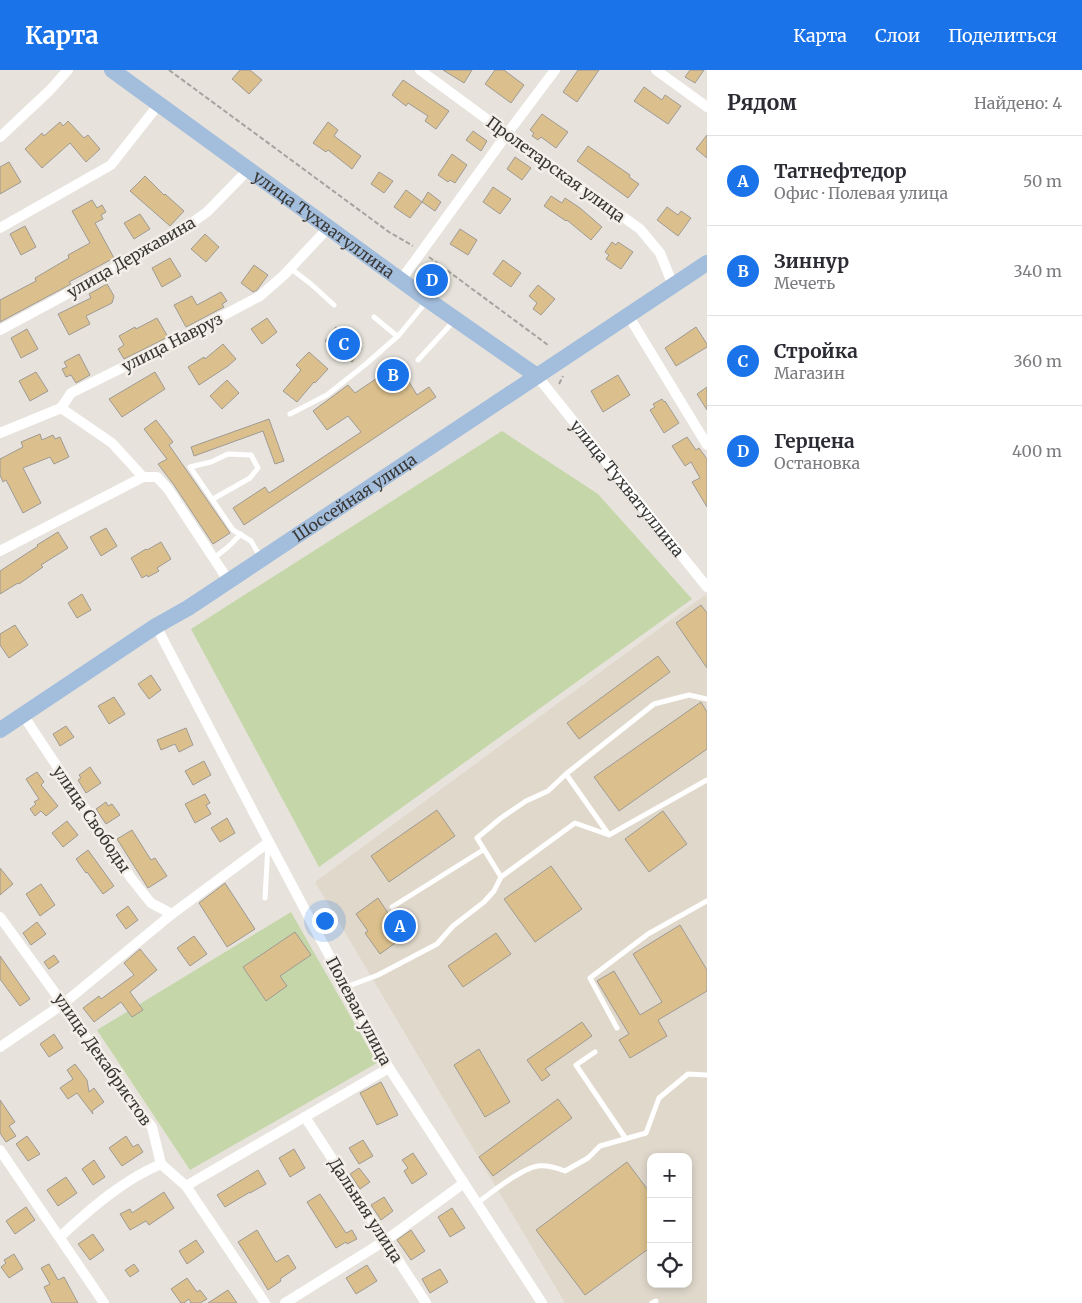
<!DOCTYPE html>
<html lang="ru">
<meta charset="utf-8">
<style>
:root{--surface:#fff;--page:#f7f7f7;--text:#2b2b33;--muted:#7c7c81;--line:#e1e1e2;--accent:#1a73e8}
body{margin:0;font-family:Merriweather,serif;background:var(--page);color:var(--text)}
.controls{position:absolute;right:15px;bottom:15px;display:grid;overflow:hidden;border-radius:10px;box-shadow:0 2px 8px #0003}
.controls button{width:45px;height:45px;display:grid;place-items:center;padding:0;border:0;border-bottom:1px solid var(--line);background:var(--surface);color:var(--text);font:25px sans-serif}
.you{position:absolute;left:324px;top:850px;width:18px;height:18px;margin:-12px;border:4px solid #fff;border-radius:50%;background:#1a73e8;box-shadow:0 0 0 8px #1a73e833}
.badge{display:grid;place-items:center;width:32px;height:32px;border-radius:50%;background:var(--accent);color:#fff;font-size:16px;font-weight:700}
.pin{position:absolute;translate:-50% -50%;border:2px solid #fff;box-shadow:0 1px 5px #0006}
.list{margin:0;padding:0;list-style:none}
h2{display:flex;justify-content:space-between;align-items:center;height:65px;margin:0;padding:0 20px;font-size:21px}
h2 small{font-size:16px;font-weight:400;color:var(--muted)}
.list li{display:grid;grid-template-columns:32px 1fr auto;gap:15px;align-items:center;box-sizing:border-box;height:90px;padding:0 20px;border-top:1px solid var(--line)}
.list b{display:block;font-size:19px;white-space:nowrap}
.list p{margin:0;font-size:16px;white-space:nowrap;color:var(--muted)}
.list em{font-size:16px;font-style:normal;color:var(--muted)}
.icon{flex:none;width:28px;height:28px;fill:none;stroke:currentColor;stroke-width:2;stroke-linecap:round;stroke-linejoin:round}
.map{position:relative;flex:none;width:707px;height:1233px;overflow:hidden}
header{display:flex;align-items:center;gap:30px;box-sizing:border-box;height:70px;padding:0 25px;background:var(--accent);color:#fff}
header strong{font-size:24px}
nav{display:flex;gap:28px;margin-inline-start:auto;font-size:18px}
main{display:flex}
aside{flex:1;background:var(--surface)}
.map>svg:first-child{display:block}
</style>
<header>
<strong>Карта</strong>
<nav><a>Карта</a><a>Слои</a><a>Поделиться</a></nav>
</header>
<main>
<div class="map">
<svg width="707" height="1233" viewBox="0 0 707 1233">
<rect width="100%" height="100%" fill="#e7e3dc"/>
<path fill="#e0d8cb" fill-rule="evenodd" d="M 705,525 L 707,528 L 707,1233 L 565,1233 L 315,812 ZM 651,1087 L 688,1087 L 688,1214 L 651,1214 Z"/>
<path fill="#c5d6a9" d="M 502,361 L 598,424 L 692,529 L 319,797 L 191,559 Z
M 291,842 L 377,993 L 190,1100 L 97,960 Z"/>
<path fill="#dbc08d" stroke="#9e9a94" d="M 240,0 L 250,0 L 262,10 L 249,24 L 232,9 Z
M 443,0 L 472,0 L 464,13 Z
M 495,0 L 504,0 L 524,15 L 511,33 L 485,14 Z
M 578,0 L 599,0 L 577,32 L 563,22 Z
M 690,0 L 704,0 L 695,13 L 685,7 Z
M 403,10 L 449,41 L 436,59 L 425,51 L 428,46 L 408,33 L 406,36 L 392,25 Z
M 644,17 L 662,30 L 665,25 L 681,36 L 668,54 L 634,31 Z
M 542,44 L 568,62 L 556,78 L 541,67 L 538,70 L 532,66 L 534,63 L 530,60 Z
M 68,51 L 84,68 L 88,65 L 100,79 L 86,92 L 70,73 L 42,98 L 25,79 L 42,63 L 44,66 L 60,52 L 63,56 Z
M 328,52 L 338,60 L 334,66 L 361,86 L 352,99 L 328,80 L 326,82 L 313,73 Z
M 473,61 L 487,71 L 481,81 L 466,70 Z
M 707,65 L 707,88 L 696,79 Z
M 588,76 L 630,105 L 629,107 L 639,114 L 628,128 L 577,91 Z
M 452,84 L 467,95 L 455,113 L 450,110 L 448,112 L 438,105 Z
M 515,87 L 531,98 L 522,110 L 507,99 Z
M 9,92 L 21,112 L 0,124 L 0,97 Z
M 379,102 L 393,111 L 384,123 L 371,114 Z
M 145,106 L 164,125 L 165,124 L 184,141 L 170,156 L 130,121 Z
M 493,117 L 511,129 L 500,144 L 483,132 Z
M 406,120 L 422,132 L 410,148 L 394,137 Z
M 428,122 L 441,132 L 435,141 L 422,132 Z
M 551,126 L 562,133 L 565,128 L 580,138 L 602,157 L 591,170 L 567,150 L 566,151 L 544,136 Z
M 92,130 L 97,138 L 102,135 L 106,142 L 101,145 L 103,149 L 95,153 L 114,188 L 69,212 L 71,214 L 0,252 L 0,230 L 36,211 L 35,208 L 69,188 L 68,185 L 90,173 L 72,141 Z
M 667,137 L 678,145 L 681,141 L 691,148 L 678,166 L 657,150 Z
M 140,144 L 150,159 L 134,169 L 124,153 Z
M 25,156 L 36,177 L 21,185 L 10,164 Z
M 460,159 L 477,170 L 468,185 L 450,174 Z
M 205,164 L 219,177 L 206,192 L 191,179 Z
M 612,172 L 616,175 L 618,172 L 633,182 L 621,199 L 606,189 L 609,185 L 605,182 Z
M 170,188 L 181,206 L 162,217 L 152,198 Z
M 503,190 L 521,203 L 511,217 L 493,204 Z
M 254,195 L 268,205 L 257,220 L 253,222 L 241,213 Z
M 107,214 L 114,226 L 112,233 L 86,246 L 90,254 L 69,265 L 58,244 L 91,228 L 89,224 Z
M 538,215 L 555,229 L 541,245 L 533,239 L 537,233 L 529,226 Z
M 221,222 L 227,231 L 222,234 L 224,237 L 186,257 L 174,235 L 192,226 L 197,235 Z
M 157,248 L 168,267 L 124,289 L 118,279 L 124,275 L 119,266 L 135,257 L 136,259 Z
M 267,248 L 277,262 L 262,274 L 251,259 Z
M 336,257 L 362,278 L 352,292 L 325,271 Z
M 696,257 L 707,274 L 707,277 L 676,296 L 665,278 Z
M 27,259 L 38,279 L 21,288 L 11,268 Z
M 223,274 L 236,289 L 228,296 L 199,315 L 188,297 L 204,287 L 205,289 Z
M 309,282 L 328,299 L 315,313 L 314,312 L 297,332 L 283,321 L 301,300 L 296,295 Z
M 79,284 L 90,305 L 76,313 L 71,305 L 66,307 L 62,299 L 67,297 L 64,292 Z
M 398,294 L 417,325 L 429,317 L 436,327 L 244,455 L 233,438 L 265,417 L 269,423 L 361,362 L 348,346 L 327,360 L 313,341 L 348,315 L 355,323 Z
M 36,302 L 48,321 L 30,331 L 19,311 Z
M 155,302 L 165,319 L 122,347 L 109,329 Z
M 618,305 L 630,325 L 603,342 L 591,321 Z
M 227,310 L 239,323 L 222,339 L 210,326 Z
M 707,317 L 707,340 L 697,324 Z
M 662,329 L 664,332 L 665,331 L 679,353 L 664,363 L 650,340 L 655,337 L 653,334 Z
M 269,349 L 284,391 L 275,394 L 263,361 L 194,386 L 191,377 Z
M 156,350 L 173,372 L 169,375 L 230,463 L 213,474 L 174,415 L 158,394 L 167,389 L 144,359 Z
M 40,364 L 42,370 L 53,365 L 55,369 L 60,367 L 69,387 L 54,394 L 50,387 L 23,398 L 41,433 L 23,443 L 6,410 L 3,412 L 0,405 L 0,389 L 23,377 L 21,372 Z
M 687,367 L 696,380 L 699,378 L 707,389 L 707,437 L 692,412 L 700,408 L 691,392 L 685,396 L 672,376 Z
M 106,458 L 117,476 L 101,486 L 90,467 Z
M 58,462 L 68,478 L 41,495 L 43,497 L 19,514 L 18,513 L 0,524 L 0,501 L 38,476 L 37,475 Z
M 161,472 L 171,489 L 157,498 L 159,501 L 148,507 L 147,505 L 142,508 L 131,488 L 146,479 L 147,480 Z
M 82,524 L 91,540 L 77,548 L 68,533 Z
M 701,535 L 707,543 L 707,598 L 676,553 Z
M 15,555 L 28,575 L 9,588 L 0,575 L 0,564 Z
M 658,586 L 670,602 L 579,669 L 567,653 Z
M 151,605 L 161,620 L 149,629 L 138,614 Z
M 114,627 L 125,644 L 109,654 L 98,636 Z
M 701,632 L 707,642 L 707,679 L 619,741 L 594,707 Z
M 66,656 L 74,667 L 60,676 L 53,664 Z
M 186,658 L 193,675 L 179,682 L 175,674 L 161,680 L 157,670 Z
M 204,691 L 211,705 L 193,715 L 185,701 Z
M 90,697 L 101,713 L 86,723 L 78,710 L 81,708 L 79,705 Z
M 37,702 L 44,712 L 41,715 L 58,736 L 46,746 L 41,741 L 35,746 L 30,739 L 36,734 L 34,732 L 39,729 L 26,709 Z
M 205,724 L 210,733 L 206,735 L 211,744 L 195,753 L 185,734 Z
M 106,732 L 108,736 L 112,734 L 120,745 L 106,754 L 96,739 Z
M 437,740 L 455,766 L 389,812 L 371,786 Z
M 663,741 L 687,774 L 649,802 L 625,769 Z
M 227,748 L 235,763 L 220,772 L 211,758 Z
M 67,751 L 78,765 L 63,777 L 52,763 Z
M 132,760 L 151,790 L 155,788 L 167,806 L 148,818 L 117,769 Z
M 88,780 L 114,816 L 103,824 L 87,802 L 86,803 L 76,789 Z
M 551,796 L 582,839 L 535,872 L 504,829 Z
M 0,798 L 13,814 L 0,825 Z
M 225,813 L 255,859 L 227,877 L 199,833 Z
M 41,814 L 55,835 L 40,846 L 26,824 Z
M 378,828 L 390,846 L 400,839 L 415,859 L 380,884 L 365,863 L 368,861 L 356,844 Z
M 128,836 L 138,850 L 126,859 L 116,845 Z
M 37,852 L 46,864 L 31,875 L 23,863 Z
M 680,855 L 707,900 L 707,921 L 658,950 L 667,966 L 630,988 L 619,970 L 629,964 L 597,911 L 614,901 L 640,945 L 662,932 L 633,884 Z
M 295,862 L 311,885 L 280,906 L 287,916 L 266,931 L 243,897 Z
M 496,863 L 511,884 L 463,917 L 448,896 Z
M 194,866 L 207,884 L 190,896 L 177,878 Z
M 140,879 L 157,900 L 130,922 L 143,940 L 132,947 L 121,932 L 94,952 L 83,938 L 99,926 L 101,929 L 134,905 L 124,893 Z
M 54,885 L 59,892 L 49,899 L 44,892 Z
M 0,886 L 30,929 L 20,936 L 0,909 Z
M 582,952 L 592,966 L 545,999 L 550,1005 L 542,1011 L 527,990 Z
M 54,964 L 63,978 L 49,987 L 40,974 Z
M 479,979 L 510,1032 L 485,1047 L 454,995 Z
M 75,994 L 87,1010 L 89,1022 L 94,1018 L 104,1032 L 92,1041 L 93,1044 L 77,1023 L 68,1029 L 60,1018 L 73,1009 L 67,1000 Z
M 381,1012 L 398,1045 L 377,1055 L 360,1023 Z
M 558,1029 L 572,1048 L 493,1106 L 479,1087 Z
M 0,1030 L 15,1052 L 9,1056 L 16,1066 L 6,1072 L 0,1063 Z
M 27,1066 L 40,1084 L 28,1091 L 16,1074 Z
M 126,1066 L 133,1077 L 138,1074 L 143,1082 L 122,1096 L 109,1078 Z
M 363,1070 L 373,1086 L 359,1094 L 349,1078 Z
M 294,1079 L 305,1098 L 290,1107 L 279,1088 Z
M 413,1083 L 427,1104 L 412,1114 L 404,1101 L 408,1098 L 402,1090 Z
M 94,1090 L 105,1107 L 93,1115 L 82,1099 Z
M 627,1092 L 651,1124 L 651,1177 L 585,1225 L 536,1160 Z
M 359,1098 L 370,1112 L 360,1119 L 350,1104 Z
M 258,1100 L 266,1114 L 250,1123 L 250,1122 L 225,1137 L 217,1125 Z
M 66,1107 L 77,1123 L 58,1136 L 47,1120 Z
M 164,1122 L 174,1138 L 149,1155 L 146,1151 L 130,1160 L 120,1144 L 130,1139 L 132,1143 Z
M 320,1124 L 346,1163 L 352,1160 L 357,1169 L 347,1174 L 346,1172 L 336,1178 L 307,1132 Z
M 384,1127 L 393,1141 L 381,1150 L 371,1135 Z
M 26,1137 L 35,1150 L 15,1164 L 6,1151 Z
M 452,1138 L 465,1158 L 450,1167 L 438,1147 Z
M 257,1160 L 276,1192 L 288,1185 L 296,1198 L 280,1209 L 281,1211 L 268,1220 L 256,1200 L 238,1172 Z
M 411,1160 L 425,1181 L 411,1190 L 397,1170 Z
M 93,1164 L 104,1180 L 90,1190 L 78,1174 Z
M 196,1170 L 204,1182 L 187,1194 L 179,1181 Z
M 14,1184 L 23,1199 L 9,1208 L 1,1197 L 6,1193 L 4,1190 Z
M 49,1194 L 58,1210 L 64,1207 L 78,1233 L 52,1233 L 44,1217 L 50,1214 L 41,1198 Z
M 134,1194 L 139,1201 L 130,1207 L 125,1200 Z
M 367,1195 L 377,1211 L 356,1224 L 346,1208 Z
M 440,1199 L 448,1212 L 430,1223 L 422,1209 Z
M 187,1208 L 197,1222 L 200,1220 L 207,1229 L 200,1233 L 191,1233 L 189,1229 L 184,1233 L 181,1233 L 171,1219 Z
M 228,1220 L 237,1233 L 208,1233 Z"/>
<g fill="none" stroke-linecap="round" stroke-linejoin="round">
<path stroke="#a6a39e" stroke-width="2" stroke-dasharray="5 2.5" stroke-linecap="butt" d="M 169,0 L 389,162 L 413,176
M 429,187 L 548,275
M 559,314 L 563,306"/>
<path stroke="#fff" stroke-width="5" d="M 290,198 L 311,214 L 334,235
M 374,247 L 397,266
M 418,290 L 453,252
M 290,344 L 327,325 L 366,294 L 399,265 L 427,231
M 213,429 L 250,408 L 258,398 L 251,385 L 228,384 L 211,392 L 190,397 L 233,460 L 251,471 L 261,488
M 214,488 L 228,477 L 241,464
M 707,629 L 689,625 L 654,634 L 566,704 L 609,765 L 707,710
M 501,807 L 477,768 L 501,748 L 526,731 L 548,721 L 566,704
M 265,828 L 268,775
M 392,837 L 483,780
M 346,917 L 378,905 L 437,874 L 453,856 L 484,832 L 494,821 L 501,807 L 575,753 L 609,765
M 617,958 L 590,908 L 648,864 L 707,831
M 595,982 L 576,995 L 626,1069
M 477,1133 C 491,1123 522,1098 538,1096 C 547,1095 557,1098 565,1101 L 588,1088 L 600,1076 L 646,1063 L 659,1028 L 688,1004 L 707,1005
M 652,1233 L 656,1231"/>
<g stroke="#fff" stroke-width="10">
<path d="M 420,0 L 507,64 L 640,159 L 660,183 L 673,215"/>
<path d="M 656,0 L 707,37"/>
<path d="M 0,67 L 50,20 L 68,0"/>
<path d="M 0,158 L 111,95 L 159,34"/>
<path d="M 401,210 L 507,64 L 555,0"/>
<path d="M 628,245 L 707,375"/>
<path d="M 0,260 L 169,169 L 207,142 L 249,99"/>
<path id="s1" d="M 537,306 L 707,517"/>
<path d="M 61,338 L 112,373 L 143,407 L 157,407 L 168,419 L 228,510"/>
<path d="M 0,363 L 61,338 L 71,323 L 152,283 L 260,226 L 284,205 L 329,157"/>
<path d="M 0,481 L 143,407"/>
<path d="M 156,556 L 269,772 L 389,998 L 542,1233"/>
<path d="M 23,645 L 131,808 L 151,833 L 172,844"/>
<path d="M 0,847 L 63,934 L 125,1023 L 152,1057 L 161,1094 L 186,1116 L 265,1233"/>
<path d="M 0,977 L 63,934 L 172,844 L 269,772"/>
<path d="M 305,1047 L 426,1233"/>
<path d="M 0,1080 L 104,1233"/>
<path d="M 186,1116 L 389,998"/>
<path d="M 60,1167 C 90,1139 123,1110 161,1094"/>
<path d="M 285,1233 L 386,1170 L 464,1113"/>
</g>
<g stroke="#a3bddc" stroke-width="16">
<path id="s2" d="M 112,0 L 428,230 L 537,306"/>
<path id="s3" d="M 0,660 L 156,556 L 188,538 L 707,193"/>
</g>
</g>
<g text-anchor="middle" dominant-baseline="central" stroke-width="5" stroke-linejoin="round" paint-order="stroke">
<g font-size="16" fill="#383734" stroke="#f4f0e9">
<text transform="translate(556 99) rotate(36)">Пролетарская улица</text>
<text stroke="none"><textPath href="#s2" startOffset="262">улица Тухватуллина</textPath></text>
<text transform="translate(131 187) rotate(-30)">улица Державина</text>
<text transform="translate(172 272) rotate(-27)">улица Навруз</text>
<text stroke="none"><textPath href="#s1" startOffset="144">улица Тухватуллина</textPath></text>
<text stroke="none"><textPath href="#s3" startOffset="424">Шоссейная улица</textPath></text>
<text transform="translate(92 749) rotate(56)">улица Свободы</text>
<text transform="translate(359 941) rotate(62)">Полевая улица</text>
<text transform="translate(103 989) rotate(55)">улица Декабристов</text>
<text transform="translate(366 1140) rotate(57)">Дальняя улица</text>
</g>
</g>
</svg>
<div class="controls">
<button>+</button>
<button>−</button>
<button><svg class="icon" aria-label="locate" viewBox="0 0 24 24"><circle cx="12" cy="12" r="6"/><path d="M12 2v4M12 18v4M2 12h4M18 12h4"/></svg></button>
</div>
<div class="you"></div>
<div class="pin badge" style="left:400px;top:856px">A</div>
<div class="pin badge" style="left:393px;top:305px">B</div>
<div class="pin badge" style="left:344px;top:274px">C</div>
<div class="pin badge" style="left:432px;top:210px">D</div>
</div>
<aside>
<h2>Рядом<small>Найдено: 4</small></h2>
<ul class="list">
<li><span class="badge">A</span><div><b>Татнефтедор</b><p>Офис · Полевая улица</p></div><em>50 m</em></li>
<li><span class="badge">B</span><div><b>Зиннур</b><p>Мечеть</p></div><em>340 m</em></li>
<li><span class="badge">C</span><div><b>Стройка</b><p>Магазин</p></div><em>360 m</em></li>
<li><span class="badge">D</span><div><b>Герцена</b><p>Остановка</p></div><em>400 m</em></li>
</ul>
</aside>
</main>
